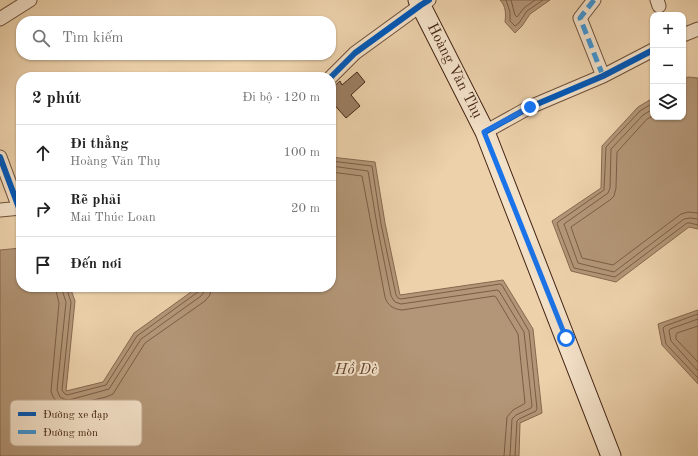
<!DOCTYPE html>
<html lang="vi">
<meta charset="utf-8">
<style>
:root{--surface:#fff;--page:#f6f6f6;--text:#222;--muted:#767676;--line:#e0e0e0}
body{margin:0;font-family:"Old Standard TT",serif;background:var(--page);color:var(--text)}
.controls{position:absolute;right:12px;top:12px;display:grid;overflow:hidden;border-radius:8px;box-shadow:0 1px 3px #0004}
.controls button{width:36px;height:36px;display:grid;place-items:center;padding:0;border:0;border-bottom:1px solid var(--line);background:var(--surface);color:var(--text);font:20px sans-serif}
.stop{position:absolute;width:12px;height:12px;margin:-9px;border:3px solid #1a73e8;border-radius:50%;background:#fff}
.stop.end{background:#1a73e8;border-color:#fff;box-shadow:0 1px 4px #0008}
.list{margin:0;padding:0;list-style:none}
h2{display:flex;justify-content:space-between;align-items:center;height:52px;margin:0;padding:0 16px;font-size:17px}
h2 small{font-size:13px;font-weight:400;color:var(--muted)}
.list li{display:grid;grid-template-columns:26px 1fr auto;gap:12px;align-items:center;box-sizing:border-box;height:56px;padding:0 16px;border-top:1px solid var(--line)}
.list b{display:block;font-size:15px;white-space:nowrap}
.list p{margin:0;font-size:13px;white-space:nowrap;color:var(--muted)}
.list em{font-size:13px;font-style:normal;color:var(--muted)}
.icon{flex:none;width:22px;height:22px;fill:none;stroke:currentColor;stroke-width:2;stroke-linecap:round;stroke-linejoin:round}
.map{position:relative;flex:none;width:698px;height:456px;overflow:hidden}
.search{position:absolute;background:var(--surface);box-shadow:0 1px 3px #0004;left:16px;top:16px;width:320px;height:44px;display:flex;align-items:center;gap:10px;box-sizing:border-box;padding:0 14px;border-radius:16px;color:var(--muted);font-size:15px}
.panel{position:absolute;background:var(--surface);box-shadow:0 1px 3px #0004;left:16px;top:72px;width:320px;height:220px;border-radius:16px}
.map>svg:first-child{display:block}
</style>
<div class="map">
<svg width="698" height="456" viewBox="0 0 698 456">
<rect width="100%" height="100%" fill="#ecd1ab"/>
<filter id="stains"><feTurbulence type="fractalNoise" baseFrequency=".005" numOctaves="4"/><feColorMatrix values="0 0 0 0 .2 0 0 0 0 .09 0 0 0 0 .02 0 0 0 .5 -.17"/></filter>
<radialGradient id="worn" r=".72"><stop offset=".6" stop-color="#630" stop-opacity="0"/><stop offset="1" stop-color="#630" stop-opacity=".3"/></radialGradient>
<path fill="#b39677" stroke="#86684f" d="M 500,0 L 550,0 L 530,14 L 522,26 L 515,33 L 505,22 C 506,14 506,6 500,0 Z
M 688,77 L 698,78 L 698,229 L 689,227 L 616,282 L 571,271 L 552,221 L 601,188 L 602,146 L 638,107 L 653,98 L 653,117 L 683,117 L 683,80 Z
M 331,157 L 375,162 L 385,223 L 400,295 L 503,280 L 533,329 L 542,413 L 520,423 L 519,456 L 0,456 L 0,250 L 21,248 L 21,287 L 70,287 L 75,301 L 66,391 L 103,382 L 134,333 L 198,287 L 331,287 Z
M 698,310 L 698,384 L 662,345 L 658,324 Z"/>
<g fill="none" stroke-linecap="round" stroke-linejoin="round">
<path stroke="#7b5d45" stroke-width="1" d="M 506,0 L 510,12 L 510,21 L 515,26 L 519,23 L 527,11 L 543,0
M 511,0 L 515,15 L 517,17 L 524,8 L 535,0
M 653,103 L 640,111 L 606,147 L 604,190 L 558,222 L 557,224 L 574,268 L 615,277 L 687,223 L 690,223 L 698,225
M 653,109 L 643,115 L 611,149 L 610,188 L 608,193 L 564,224 L 578,263 L 614,272 L 684,219 L 690,218 L 698,219
M 653,116 L 647,119 L 617,152 L 616,188 L 614,196 L 610,200 L 571,227 L 582,258 L 613,265 L 681,214 L 688,212 L 698,213
M 331,161 L 372,166 L 381,224 L 396,295 L 398,298 L 401,299 L 500,284 L 502,285 L 529,331 L 537,409 L 536,411 L 519,419 L 517,421 L 515,456
M 331,166 L 368,171 L 377,225 L 391,296 L 395,302 L 401,304 L 497,290 L 499,291 L 524,332 L 532,406 L 531,408 L 516,415 L 512,419 L 510,456
M 331,172 L 362,176 L 385,297 C 387,305 393,309 402,310 L 494,296 L 496,297 L 518,334 L 525,403 L 524,404 L 513,410 L 507,417 L 504,456
M 55,287 L 59,303 L 51,391 C 53,399 58,405 67,406 L 106,397 L 113,394 L 145,343 L 205,301 L 210,295 L 211,287
M 61,287 L 66,302 L 57,390 L 60,397 L 64,399 L 69,400 L 109,389 L 141,339 L 201,296 L 204,292 L 205,287
M 66,287 L 71,302 L 62,390 L 64,393 L 67,395 L 106,385 L 137,336 L 198,292 L 200,287
M 698,314 L 665,326 L 663,328 L 666,344 L 698,378
M 698,319 L 670,329 L 669,331 L 671,341 L 698,371
M 698,326 L 677,333 L 676,335 L 676,339 L 698,362"/>
</g>
<path fill="#9b7e62" stroke="#432413" d="M 357,72 L 365,82 L 351,95 L 360,106 L 346,118 L 331,101 L 331,89 L 340,81 L 342,85 Z"/>
<g fill="none" stroke-linecap="round" stroke-linejoin="round">
<g stroke="#6d4f39" stroke-width="15">
<path id="street" d="M 594,0 L 580,18 L 603,76
M 657,0 L 659,6
M 0,19 L 30,0
M 683,35 L 698,29
M 331,77 L 355,53 L 421,5 L 429,0
M 485,132 L 530,107 L 603,76 L 653,50
M 0,157 L 19,208
M 0,210 L 21,208"/>
</g>
<g stroke="#432413" stroke-width="21">
<path id="secondary" d="M 418,0 L 485,132 L 611,456"/>
</g>
<use href="#street" stroke="#f3e1c8" stroke-width="13"/>
<use href="#secondary" stroke="#f3e1c8" stroke-width="19"/>
<path stroke="#4095d3" stroke-width="5" stroke-dasharray="10 5" stroke-linecap="butt" d="M 594,0 L 580,18 L 603,76"/>
<g stroke="#f3e1c8" stroke-width="8">
<path id="cycleway" d="M 331,77 L 355,53 L 421,5 L 429,0
M 485,132 L 530,107 L 603,76 L 653,50
M 0,157 L 19,208"/>
</g>
<use href="#cycleway" stroke="#0057b8" stroke-width="6"/>
</g>
<g fill="none" stroke-linecap="round" stroke-linejoin="round">
<path stroke="#1a73e8" stroke-width="5" d="M 530,107 L 484,132 L 566,338"/>
</g>
<g text-anchor="middle" dominant-baseline="central" stroke-width="4" stroke-linejoin="round" paint-order="stroke">
<g font-size="15" fill="#432413" stroke="#f3e1c8">
<text transform="translate(454 71) rotate(63)">Hoàng Văn Thụ</text>
</g>
<g font-size="16" font-style="italic" fill="#654631" stroke="#f3e1c8">
<text x="356" y="370">Hồ Dè</text>
</g>
</g>
<rect x="10" y="400" width="132" height="46" rx="6" fill="#f3e1c8" stroke="#bea892" stroke-width="1"/>
<rect x="18" y="412" width="18" height="4" fill="#0057b8"/>
<rect x="18" y="430" width="18" height="4" fill="#4095d3"/>
<g font-size="11" fill="#432413">
<text x="43" y="418">Đường xe đạp</text>
<text x="43" y="436">Đường mòn</text>
</g>
<rect width="100%" height="100%" filter="url(#stains)"/>
<rect width="100%" height="100%" fill="url(#worn)"/>
</svg>
<div class="controls">
<button>+</button>
<button>−</button>
<button><svg class="icon" aria-label="layers" viewBox="0 0 24 24"><path d="M12 4l9 5-9 5-9-5zM3 14l9 5 9-5"/></svg></button>
</div>
<div class="stop" style="left:566px;top:338px"></div>
<div class="stop end" style="left:530px;top:107px"></div>
<div class="search"><svg class="icon" aria-label="search" viewBox="0 0 24 24"><circle cx="10" cy="10" r="6"/><path d="M15 15l6 6"/></svg>Tìm kiếm</div>
<section class="panel">
<h2>2 phút<small>Đi bộ · 120 m</small></h2>
<ul class="list">
<li><svg class="icon" aria-label="ahead" viewBox="0 0 24 24"><path d="M12 20V5M6 11l6-6 6 6"/></svg><div><b>Đi thẳng</b><p>Hoàng Văn Thụ</p></div><em>100 m</em></li>
<li><svg class="icon" aria-label="right" viewBox="0 0 24 24"><path d="M7 20v-9h11M14 6l5 5-5 5"/></svg><div><b>Rẽ phải</b><p>Mai Thúc Loan</p></div><em>20 m</em></li>
<li><svg class="icon" aria-label="arrive" viewBox="0 0 24 24"><path d="M6 21V4h12l-3 4 3 4H6"/></svg><div><b>Đến nơi</b></div></li>
</ul>
</section>
</div>
